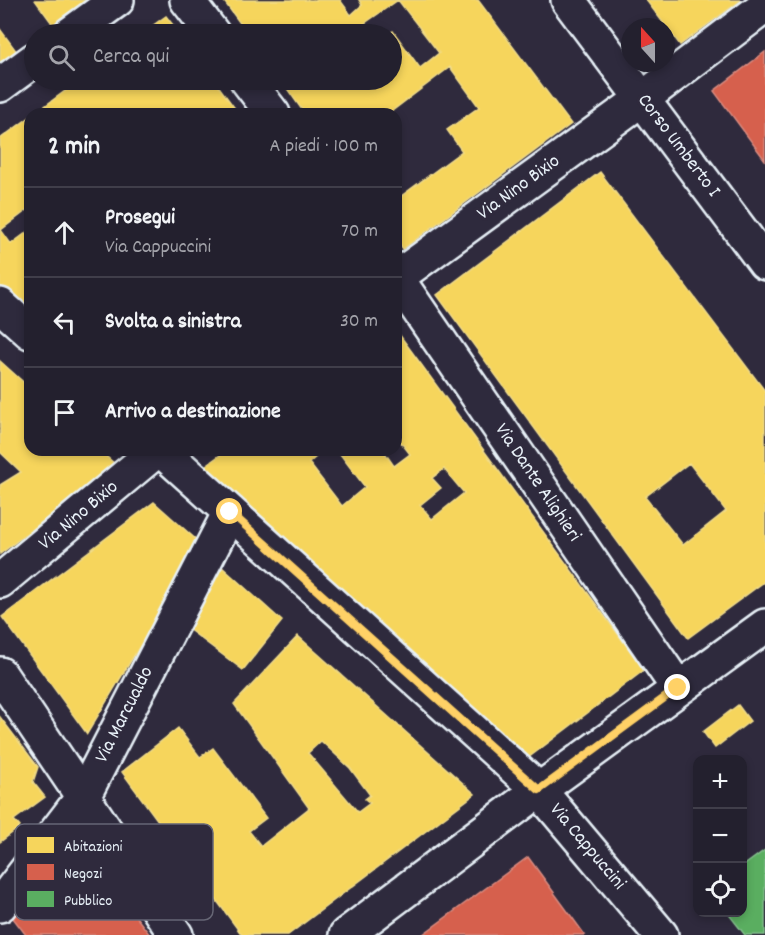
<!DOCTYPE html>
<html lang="it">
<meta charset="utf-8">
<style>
:root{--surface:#23202e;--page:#2f2d3a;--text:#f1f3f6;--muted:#a3a3aa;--line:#403e4a}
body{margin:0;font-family:Dekko,sans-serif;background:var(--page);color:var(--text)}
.controls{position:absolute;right:18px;bottom:18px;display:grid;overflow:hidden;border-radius:12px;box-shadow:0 3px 9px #0003}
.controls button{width:54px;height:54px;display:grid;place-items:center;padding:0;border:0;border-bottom:2px solid var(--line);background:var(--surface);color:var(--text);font:30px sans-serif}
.compass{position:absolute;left:621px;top:18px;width:54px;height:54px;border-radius:50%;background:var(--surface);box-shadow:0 3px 9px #0003;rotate:339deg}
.stop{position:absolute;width:18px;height:18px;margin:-14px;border:4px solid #ffd166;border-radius:50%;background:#fff}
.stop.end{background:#ffd166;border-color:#fff;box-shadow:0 2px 6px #0008}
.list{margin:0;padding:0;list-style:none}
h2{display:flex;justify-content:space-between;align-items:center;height:78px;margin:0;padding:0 24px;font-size:26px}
h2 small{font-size:20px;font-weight:400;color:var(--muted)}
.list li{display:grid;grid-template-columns:39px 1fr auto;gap:18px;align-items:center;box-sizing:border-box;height:90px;padding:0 24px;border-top:2px solid var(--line)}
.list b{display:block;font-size:22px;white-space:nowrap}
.list p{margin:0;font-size:20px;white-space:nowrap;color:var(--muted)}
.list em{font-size:20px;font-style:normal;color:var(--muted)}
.icon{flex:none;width:33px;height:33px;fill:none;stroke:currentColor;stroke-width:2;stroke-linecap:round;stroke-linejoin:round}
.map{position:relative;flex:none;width:765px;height:935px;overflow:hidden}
.search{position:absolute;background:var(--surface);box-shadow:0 3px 9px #0003;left:24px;top:24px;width:378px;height:66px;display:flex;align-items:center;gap:15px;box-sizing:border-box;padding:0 21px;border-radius:33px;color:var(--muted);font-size:22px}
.panel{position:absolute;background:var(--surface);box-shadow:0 3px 9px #0003;left:24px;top:108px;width:378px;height:348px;border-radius:18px}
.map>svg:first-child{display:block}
</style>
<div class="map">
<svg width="765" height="935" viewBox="0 0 765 935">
<rect width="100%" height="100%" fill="#2f2a3d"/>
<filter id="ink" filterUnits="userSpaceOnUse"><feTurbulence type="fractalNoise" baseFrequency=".0167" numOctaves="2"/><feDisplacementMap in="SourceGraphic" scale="12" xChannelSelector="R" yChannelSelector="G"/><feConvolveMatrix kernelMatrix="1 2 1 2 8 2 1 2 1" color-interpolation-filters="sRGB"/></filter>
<g filter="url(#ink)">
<path fill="#f6d55c" stroke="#f2dd8b" stroke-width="1.5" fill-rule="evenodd" d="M 35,0 L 88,0 L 54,26 Z
M 223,0 L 340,0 L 351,15 L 362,5 L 359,0 L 398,0 L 355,30 L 359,34 L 248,34 Z
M 398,0 L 478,0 L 571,124 L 403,249 L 396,239 L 396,200 L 462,151 L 447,130 L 479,107 L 450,67 L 388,114 L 305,114 L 281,80 L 392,80 L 392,34 L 388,34 L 393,31 L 420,68 L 439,53 Z
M 646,0 L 741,0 L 680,45 Z
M 166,16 L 180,34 L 141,34 Z
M 0,29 L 17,52 L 0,65 Z
M 80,80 L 214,80 L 239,114 L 191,114 L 189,111 L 184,114 L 34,114 Z
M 30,117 L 30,208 L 1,230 L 11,244 L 30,230 L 30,315 L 0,287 L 0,139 Z
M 600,172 L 765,391 L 765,581 L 688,638 L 437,295 ZM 689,463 L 726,511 L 683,545 L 645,497 Z
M 396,330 L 644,670 L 516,767 L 198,471 L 227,450 L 324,450 L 309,463 L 342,506 L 365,487 L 337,450 L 383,450 L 394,466 L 410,454 L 396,436 ZM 444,469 L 464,493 L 432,519 L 420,505 L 441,488 L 432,478 Z
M 0,361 L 30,388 L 30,450 L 99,450 L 116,465 L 0,554 L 0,485 L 21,472 L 0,452 Z
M 154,502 L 201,544 L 87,734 L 2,617 Z
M 222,567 L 282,621 L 243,670 L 183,625 Z
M 298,636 L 475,794 L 288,935 L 242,935 L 122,772 L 178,728 L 200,757 L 213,748 L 266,818 L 249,831 L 261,846 L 309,808 L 234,704 ZM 321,741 L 350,768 L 370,795 L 365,799 L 370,803 L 358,812 L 308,753 Z
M 738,705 L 750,721 L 715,748 L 703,732 Z
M 0,717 L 38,767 L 33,782 L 45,797 L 14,820 L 20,827 L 0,842 Z"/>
<path fill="#d6604d" stroke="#db8c80" stroke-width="1.5" d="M 765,52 L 765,160 L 714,91 Z
M 78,841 L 150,935 L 26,935 L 13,918 L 32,894 L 27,887 L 33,875 Z
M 528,857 L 585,935 L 422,935 Z"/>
<path fill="#5aae61" stroke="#85c28e" stroke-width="1.5" d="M 765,850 L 765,935 L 745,935 L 727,912 L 742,912 L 742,867 Z"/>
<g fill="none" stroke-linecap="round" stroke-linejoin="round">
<g stroke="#e8f1f8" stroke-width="38">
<path id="minor" d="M 187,0 L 213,34
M 70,34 L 117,0
M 247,80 L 273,114
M 0,85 L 34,60
M 396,277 L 678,688
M 396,278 L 642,99 L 765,6
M 0,305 L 30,332
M 161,450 L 539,790 L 661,935
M 0,581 L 157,450
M 0,674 L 176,935
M 0,905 L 83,797 L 230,512
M 346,935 L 539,790 L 765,626"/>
</g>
<g stroke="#e8f1f8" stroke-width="38">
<path id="tertiary" d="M 568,0 L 765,263"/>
</g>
<use href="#minor" stroke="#2f2a3d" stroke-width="33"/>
<use href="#tertiary" stroke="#2f2a3d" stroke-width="33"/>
</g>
</g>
<g fill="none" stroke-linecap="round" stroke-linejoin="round" filter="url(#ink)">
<path stroke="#ffd166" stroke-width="8" d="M 230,512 L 539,790 L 678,688"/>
</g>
<g text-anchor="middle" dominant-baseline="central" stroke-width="6" stroke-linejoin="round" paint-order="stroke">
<g font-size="20" fill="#e8f1f8" stroke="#2f2a3d">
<text transform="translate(678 146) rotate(53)">Corso Umberto I</text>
<text transform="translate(519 188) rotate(-36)">Via Nino Bixio</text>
<text transform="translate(537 483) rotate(56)">Via Dante Alighieri</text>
<text transform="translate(79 516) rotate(-40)">Via Nino Bixio</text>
<text transform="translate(125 715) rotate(-63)">Via Marcualdo</text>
<text transform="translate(587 847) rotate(50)">Via Cappuccini</text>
</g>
</g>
<rect x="15" y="824" width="198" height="96" rx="9" fill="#2f2a3d" stroke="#666675" stroke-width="1.5"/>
<rect x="27" y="837" width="27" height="16" fill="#f6d55c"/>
<rect x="27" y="864" width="27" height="16" fill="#d6604d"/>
<rect x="27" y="891" width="27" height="16" fill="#5aae61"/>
<g font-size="16" fill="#e8f1f8">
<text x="64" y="851">Abitazioni</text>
<text x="64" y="878">Negozi</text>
<text x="64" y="905">Pubblico</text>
</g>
</svg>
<div class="controls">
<button>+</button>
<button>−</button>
<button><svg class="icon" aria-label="locate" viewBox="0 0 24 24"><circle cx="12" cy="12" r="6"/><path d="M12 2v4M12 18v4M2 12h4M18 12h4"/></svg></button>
</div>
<svg class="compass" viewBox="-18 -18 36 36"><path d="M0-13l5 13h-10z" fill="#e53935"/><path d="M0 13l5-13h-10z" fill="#a3a3aa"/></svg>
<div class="stop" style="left:230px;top:512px"></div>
<div class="stop end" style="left:678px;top:688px"></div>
<div class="search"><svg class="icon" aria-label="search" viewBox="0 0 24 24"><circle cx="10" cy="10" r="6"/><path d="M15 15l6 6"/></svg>Cerca qui</div>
<section class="panel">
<h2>2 min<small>A piedi · 100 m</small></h2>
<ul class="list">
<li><svg class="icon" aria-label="ahead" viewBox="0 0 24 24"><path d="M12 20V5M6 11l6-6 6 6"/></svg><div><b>Prosegui</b><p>Via Cappuccini</p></div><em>70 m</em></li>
<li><svg class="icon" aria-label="left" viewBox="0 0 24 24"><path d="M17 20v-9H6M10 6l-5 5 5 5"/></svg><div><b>Svolta a sinistra</b></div><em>30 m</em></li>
<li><svg class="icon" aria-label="arrive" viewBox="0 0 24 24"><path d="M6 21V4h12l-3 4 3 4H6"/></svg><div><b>Arrivo a destinazione</b></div></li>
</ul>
</section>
</div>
